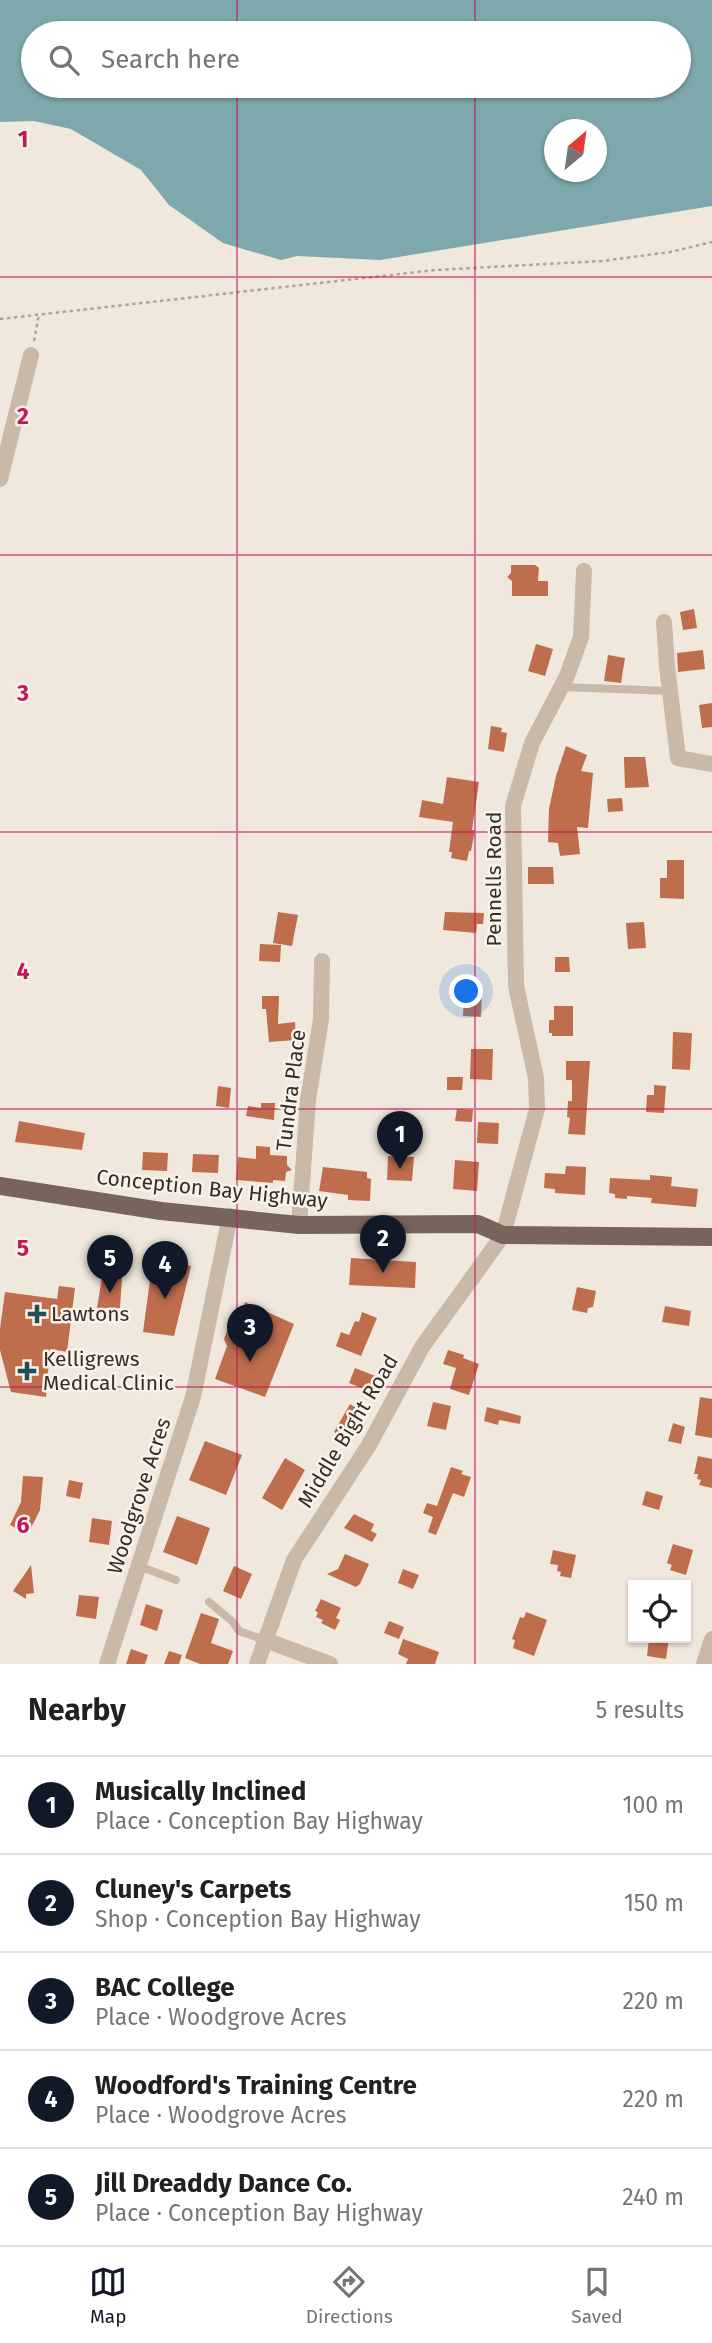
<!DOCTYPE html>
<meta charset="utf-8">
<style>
:root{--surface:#fff;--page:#f2f2f2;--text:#202124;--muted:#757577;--line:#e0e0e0;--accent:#111827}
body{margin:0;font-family:"Fira Sans",sans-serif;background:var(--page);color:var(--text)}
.controls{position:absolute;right:21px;bottom:21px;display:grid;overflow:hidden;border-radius:0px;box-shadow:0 2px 5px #0004}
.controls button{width:63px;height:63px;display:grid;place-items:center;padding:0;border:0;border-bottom:2px solid var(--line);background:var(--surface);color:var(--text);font:35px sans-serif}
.compass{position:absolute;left:544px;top:119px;width:63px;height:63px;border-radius:50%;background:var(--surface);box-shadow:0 2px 5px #0004;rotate:29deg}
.you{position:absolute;left:467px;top:992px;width:24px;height:24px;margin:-18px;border:5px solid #fff;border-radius:50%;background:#1a73e8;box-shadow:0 0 0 10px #1a73e833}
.badge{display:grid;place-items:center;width:46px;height:46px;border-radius:50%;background:var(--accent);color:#fff;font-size:23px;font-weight:700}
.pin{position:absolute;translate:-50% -58px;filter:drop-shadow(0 2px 4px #0008)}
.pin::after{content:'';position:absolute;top:37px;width:24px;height:21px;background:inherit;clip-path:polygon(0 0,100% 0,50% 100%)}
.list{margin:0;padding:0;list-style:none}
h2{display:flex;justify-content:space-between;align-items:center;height:91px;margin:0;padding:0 28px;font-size:30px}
h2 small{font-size:23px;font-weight:400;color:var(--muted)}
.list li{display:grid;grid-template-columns:46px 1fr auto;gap:21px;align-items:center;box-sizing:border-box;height:98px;padding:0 28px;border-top:2px solid var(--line)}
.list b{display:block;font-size:26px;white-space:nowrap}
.list p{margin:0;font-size:23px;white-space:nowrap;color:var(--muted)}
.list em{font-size:23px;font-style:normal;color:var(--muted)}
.icon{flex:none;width:38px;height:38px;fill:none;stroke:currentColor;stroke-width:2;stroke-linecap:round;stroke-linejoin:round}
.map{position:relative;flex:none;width:712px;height:1664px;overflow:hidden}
.search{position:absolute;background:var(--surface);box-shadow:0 2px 5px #0004;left:21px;right:21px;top:21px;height:77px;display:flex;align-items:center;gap:18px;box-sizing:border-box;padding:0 24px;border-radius:38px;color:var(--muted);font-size:26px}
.sheet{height:581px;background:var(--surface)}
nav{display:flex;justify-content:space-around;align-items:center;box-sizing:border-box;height:98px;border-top:2px solid var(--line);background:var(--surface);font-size:19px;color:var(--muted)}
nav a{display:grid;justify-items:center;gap:4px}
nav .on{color:var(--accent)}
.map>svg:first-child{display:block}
</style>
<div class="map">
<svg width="712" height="1664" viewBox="0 0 712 1664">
<rect width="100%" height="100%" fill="#f1e8dd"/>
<path fill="#7da8ac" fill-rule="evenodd" d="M 0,0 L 712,0 L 712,206 L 380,260 L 297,256 L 281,260 L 223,243 L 169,205 L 141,170 L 71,129 L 34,121 L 0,122 ZM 33,33 L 679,33 L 679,86 L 33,86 ZM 554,130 L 596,130 L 596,172 L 554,172 Z"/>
<path fill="#be6d4d" d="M 511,565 L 535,565 L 539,568 L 538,581 L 548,581 L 548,596 L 512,596 L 512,581 L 507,577 L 511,573 Z
M 694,609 L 697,628 L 683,630 L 680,612 Z
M 536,644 L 553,649 L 545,676 L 528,671 Z
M 703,650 L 705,669 L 678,672 L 677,653 Z
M 608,655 L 625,658 L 621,683 L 604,681 Z
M 712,703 L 712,727 L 702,728 L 699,705 Z
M 491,726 L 502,728 L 501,732 L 507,733 L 504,752 L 488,749 Z
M 566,746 L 587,755 L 581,771 L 593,773 L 588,828 L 577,827 L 580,854 L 560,856 L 558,843 L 548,842 L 549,809 L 556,776 Z
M 624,757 L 645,757 L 649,787 L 625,788 Z
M 447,777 L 479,782 L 472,830 L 475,830 L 471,851 L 469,851 L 467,861 L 451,858 L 452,852 L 449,852 L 453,822 L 419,817 L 422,800 L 443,804 Z
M 622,798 L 623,811 L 608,812 L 607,799 Z
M 667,860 L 684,860 L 684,899 L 660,898 L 660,878 L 667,878 Z
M 528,867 L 553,867 L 554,884 L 528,884 Z
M 278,912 L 298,915 L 292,946 L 273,943 Z
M 445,912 L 484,913 L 483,924 L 477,924 L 476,933 L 443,930 Z
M 644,922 L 646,948 L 628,949 L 626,923 Z
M 260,944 L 281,945 L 280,962 L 259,961 Z
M 555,957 L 569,957 L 570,972 L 555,972 Z
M 464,992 L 482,993 L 481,1017 L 463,1016 Z
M 262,996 L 279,996 L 278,1024 L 295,1022 L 296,1040 L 269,1042 L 266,1009 L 262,1009 Z
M 554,1006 L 573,1006 L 573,1036 L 552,1036 L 552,1033 L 549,1033 L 549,1020 L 554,1020 Z
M 673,1032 L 692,1033 L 690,1070 L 672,1069 Z
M 471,1049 L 493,1049 L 492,1080 L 470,1079 Z
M 566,1061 L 590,1061 L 585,1135 L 568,1134 L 570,1118 L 567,1117 L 568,1101 L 572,1101 L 572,1080 L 566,1080 Z
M 447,1077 L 463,1077 L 462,1090 L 447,1090 Z
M 654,1085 L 666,1086 L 664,1113 L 646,1112 L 647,1095 L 654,1095 Z
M 218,1086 L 231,1088 L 229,1108 L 216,1106 Z
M 261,1103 L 275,1103 L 274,1120 L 246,1116 L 248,1106 L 261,1108 Z
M 457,1109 L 473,1110 L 472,1122 L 455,1121 Z
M 19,1121 L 85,1133 L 82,1150 L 15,1142 Z
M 478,1122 L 499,1123 L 498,1144 L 477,1143 Z
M 256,1146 L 270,1147 L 270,1155 L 287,1156 L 287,1165 L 292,1170 L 286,1172 L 285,1181 L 273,1180 L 273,1183 L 236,1180 L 238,1157 L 256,1159 Z
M 143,1152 L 168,1153 L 167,1171 L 142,1170 Z
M 193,1154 L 219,1155 L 218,1173 L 192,1172 Z
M 388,1156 L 414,1157 L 412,1181 L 387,1180 Z
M 455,1160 L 479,1162 L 477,1191 L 453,1189 Z
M 566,1166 L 586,1167 L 585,1195 L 555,1193 L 555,1189 L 544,1188 L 545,1173 L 565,1174 Z
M 323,1167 L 367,1172 L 367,1178 L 371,1179 L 370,1201 L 348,1200 L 348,1195 L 319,1191 Z
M 650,1175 L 672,1177 L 671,1186 L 698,1189 L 696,1207 L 651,1203 L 652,1198 L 627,1196 L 627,1199 L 615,1198 L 615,1194 L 609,1193 L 610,1178 L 650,1180 Z
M 153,1258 L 191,1266 L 174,1336 L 143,1332 Z
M 351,1258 L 416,1262 L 415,1288 L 349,1285 Z
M 102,1277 L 122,1278 L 120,1308 L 97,1308 Z
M 59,1286 L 75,1288 L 67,1352 L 50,1349 L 46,1397 L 11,1392 L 0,1350 L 0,1329 L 5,1292 L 57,1299 Z
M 577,1287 L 596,1291 L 593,1307 L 588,1308 L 587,1313 L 572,1310 Z
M 245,1302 L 294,1324 L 265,1397 L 215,1379 L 227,1346 L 224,1339 L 235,1310 L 243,1308 Z
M 665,1306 L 691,1311 L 689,1326 L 662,1322 Z
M 362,1312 L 377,1318 L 361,1356 L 336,1346 L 341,1332 L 349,1335 L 355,1321 L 359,1322 Z
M 448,1350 L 464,1355 L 463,1358 L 479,1364 L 469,1395 L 450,1389 L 456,1368 L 443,1364 Z
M 355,1368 L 378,1377 L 372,1392 L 349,1383 Z
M 700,1397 L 712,1399 L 712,1438 L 695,1435 Z
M 433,1402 L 451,1406 L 446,1430 L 427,1426 Z
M 350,1404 L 366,1414 L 350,1442 L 334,1432 Z
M 487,1407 L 521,1416 L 520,1424 L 499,1420 L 498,1425 L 484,1421 Z
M 673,1423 L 685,1427 L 681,1444 L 668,1441 Z
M 205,1441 L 242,1455 L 226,1495 L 189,1480 Z
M 698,1456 L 712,1459 L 712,1488 L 699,1485 L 701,1480 L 697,1479 L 698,1474 L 694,1474 Z
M 285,1458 L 305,1470 L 282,1510 L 262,1498 Z
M 451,1467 L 463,1471 L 461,1474 L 471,1477 L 464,1497 L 453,1493 L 436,1535 L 428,1532 L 433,1517 L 423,1513 L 427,1503 L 437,1506 Z
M 23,1476 L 43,1477 L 40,1510 L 28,1534 L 10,1525 L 21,1502 Z
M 69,1480 L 83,1483 L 80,1499 L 66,1496 Z
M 646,1491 L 663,1496 L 659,1510 L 642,1505 Z
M 354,1514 L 374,1524 L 371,1531 L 377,1534 L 372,1542 L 344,1528 Z
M 177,1516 L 210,1528 L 197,1565 L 163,1552 Z
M 92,1518 L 112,1521 L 109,1545 L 89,1542 Z
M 673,1544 L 693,1550 L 686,1575 L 670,1570 L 672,1565 L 667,1563 Z
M 553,1550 L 576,1555 L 571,1578 L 560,1576 L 561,1572 L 557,1571 L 558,1565 L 550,1564 Z
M 345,1554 L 369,1564 L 360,1584 L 356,1587 L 327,1574 L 338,1569 Z
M 31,1565 L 34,1593 L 26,1594 L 26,1599 L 13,1591 Z
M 234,1566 L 252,1574 L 241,1599 L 223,1591 Z
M 403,1569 L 419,1575 L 413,1589 L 398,1583 Z
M 79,1595 L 99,1597 L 96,1619 L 76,1616 Z
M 321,1599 L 341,1608 L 336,1618 L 340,1620 L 335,1630 L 321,1623 L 323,1620 L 316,1617 L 318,1612 L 315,1611 Z
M 146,1604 L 163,1610 L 157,1631 L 140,1625 Z
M 526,1612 L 547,1620 L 534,1656 L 513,1648 L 515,1640 L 512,1639 L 520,1617 L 524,1618 Z
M 201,1613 L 219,1619 L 211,1643 L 233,1651 L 228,1664 L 200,1664 L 185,1658 Z
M 389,1621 L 404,1627 L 399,1639 L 384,1633 Z
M 649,1638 L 669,1638 L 666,1659 L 647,1656 Z
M 403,1639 L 439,1652 L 435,1664 L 406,1664 L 408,1659 L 398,1654 Z
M 131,1649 L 148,1655 L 145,1664 L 126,1664 Z
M 169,1651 L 182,1655 L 179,1664 L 164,1664 Z"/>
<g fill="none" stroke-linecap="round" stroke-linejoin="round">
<path stroke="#b4a393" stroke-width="2.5" stroke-dasharray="3.5 3.5" stroke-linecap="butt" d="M 0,319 L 435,270 L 602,261 L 670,252 L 712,242
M 34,341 L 39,314"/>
<path stroke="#c8b9a9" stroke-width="8" d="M 561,687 L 670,691
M 139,1566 L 176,1580
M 209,1602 L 233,1622 L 239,1631 L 265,1640"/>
<path stroke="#c8b9a9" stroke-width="16" d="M 0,479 L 31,355
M 664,622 L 667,666 L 678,758 L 712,764
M 299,1225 L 308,1100 L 321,1019 L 322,961
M 265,1640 L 330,1664
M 107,1664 L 193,1397 L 230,1216
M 257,1664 L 294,1560 L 369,1445 L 422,1347 L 503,1235 L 537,1109 L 536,1078 L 516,986 L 513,806 L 532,743 L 567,676 L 581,637 L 584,571
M 704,1664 L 712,1639"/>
<path stroke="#77655b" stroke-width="18" d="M 0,1186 L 161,1211 L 299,1225 L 478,1224 L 503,1235 L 712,1237"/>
</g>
<path fill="none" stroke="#c2185b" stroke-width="2" stroke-opacity="0.55" d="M 237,0 L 237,33M 475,0 L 475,33M 237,86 L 237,1664M 475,86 L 475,1664M 0,277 L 712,277M 0,555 L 712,555M 0,832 L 712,832M 0,1109 L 712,1109M 0,1387 L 712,1387"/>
<g fill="#214f55" stroke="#f8f2e9" stroke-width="2.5">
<path d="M33.5 1303.5h7v7h7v7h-7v7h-7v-7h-7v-7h7z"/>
<path d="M23.5 1360.5h7v7h7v7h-7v7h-7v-7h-7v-7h7z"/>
</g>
<g text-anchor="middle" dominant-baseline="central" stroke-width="5" stroke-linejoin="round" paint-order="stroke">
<g font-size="21" fill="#362d29" stroke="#f8f2e9">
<text transform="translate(494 879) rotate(-90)">Pennells Road</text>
<text transform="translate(291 1090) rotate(-83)">Tundra Place</text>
<text transform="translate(212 1189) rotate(6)">Conception Bay Highway</text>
<text transform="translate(348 1431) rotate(-59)">Middle Bight Road</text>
<text transform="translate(139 1496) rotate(-72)">Woodgrove Acres</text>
</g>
<g font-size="21" fill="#362d29" stroke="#f8f2e9" text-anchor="start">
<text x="51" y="1314">Lawtons</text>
<text x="43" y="1359">Kelligrews<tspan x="43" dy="24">Medical Clinic</tspan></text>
</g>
</g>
<g font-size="23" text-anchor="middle" font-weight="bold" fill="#c2185b" stroke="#f8f2e9" stroke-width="5" stroke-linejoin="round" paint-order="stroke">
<text x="23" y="147">1</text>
<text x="23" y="424">2</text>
<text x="23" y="701">3</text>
<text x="23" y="979">4</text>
<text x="23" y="1256">5</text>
<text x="23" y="1533">6</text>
</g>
</svg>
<div class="controls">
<button><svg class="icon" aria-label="locate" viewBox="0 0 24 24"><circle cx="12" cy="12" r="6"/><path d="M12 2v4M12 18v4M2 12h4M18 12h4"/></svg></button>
</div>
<svg class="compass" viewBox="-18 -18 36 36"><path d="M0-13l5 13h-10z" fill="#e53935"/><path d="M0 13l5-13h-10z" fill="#757577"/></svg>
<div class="you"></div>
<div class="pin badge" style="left:400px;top:1169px">1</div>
<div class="pin badge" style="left:383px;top:1273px">2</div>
<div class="pin badge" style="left:250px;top:1362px">3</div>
<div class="pin badge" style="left:165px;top:1299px">4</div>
<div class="pin badge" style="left:110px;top:1293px">5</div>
<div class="search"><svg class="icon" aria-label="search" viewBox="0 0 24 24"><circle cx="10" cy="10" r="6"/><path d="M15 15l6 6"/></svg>Search here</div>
</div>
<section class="sheet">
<h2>Nearby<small>5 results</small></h2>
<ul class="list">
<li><span class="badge">1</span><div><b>Musically Inclined</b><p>Place · Conception Bay Highway</p></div><em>100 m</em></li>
<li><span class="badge">2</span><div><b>Cluney's Carpets</b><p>Shop · Conception Bay Highway</p></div><em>150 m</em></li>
<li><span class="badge">3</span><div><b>BAC College</b><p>Place · Woodgrove Acres</p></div><em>220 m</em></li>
<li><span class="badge">4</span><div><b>Woodford's Training Centre</b><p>Place · Woodgrove Acres</p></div><em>220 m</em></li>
<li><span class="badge">5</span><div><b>Jill Dreaddy Dance Co.</b><p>Place · Conception Bay Highway</p></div><em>240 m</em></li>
</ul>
</section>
<nav>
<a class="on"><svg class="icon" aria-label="map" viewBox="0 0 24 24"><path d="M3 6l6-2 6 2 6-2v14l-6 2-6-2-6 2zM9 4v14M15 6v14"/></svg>Map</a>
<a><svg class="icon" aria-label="directions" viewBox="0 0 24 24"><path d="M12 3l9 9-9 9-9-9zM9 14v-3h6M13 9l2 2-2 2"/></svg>Directions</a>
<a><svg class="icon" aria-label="saved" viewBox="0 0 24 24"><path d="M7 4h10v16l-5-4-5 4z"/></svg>Saved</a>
</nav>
